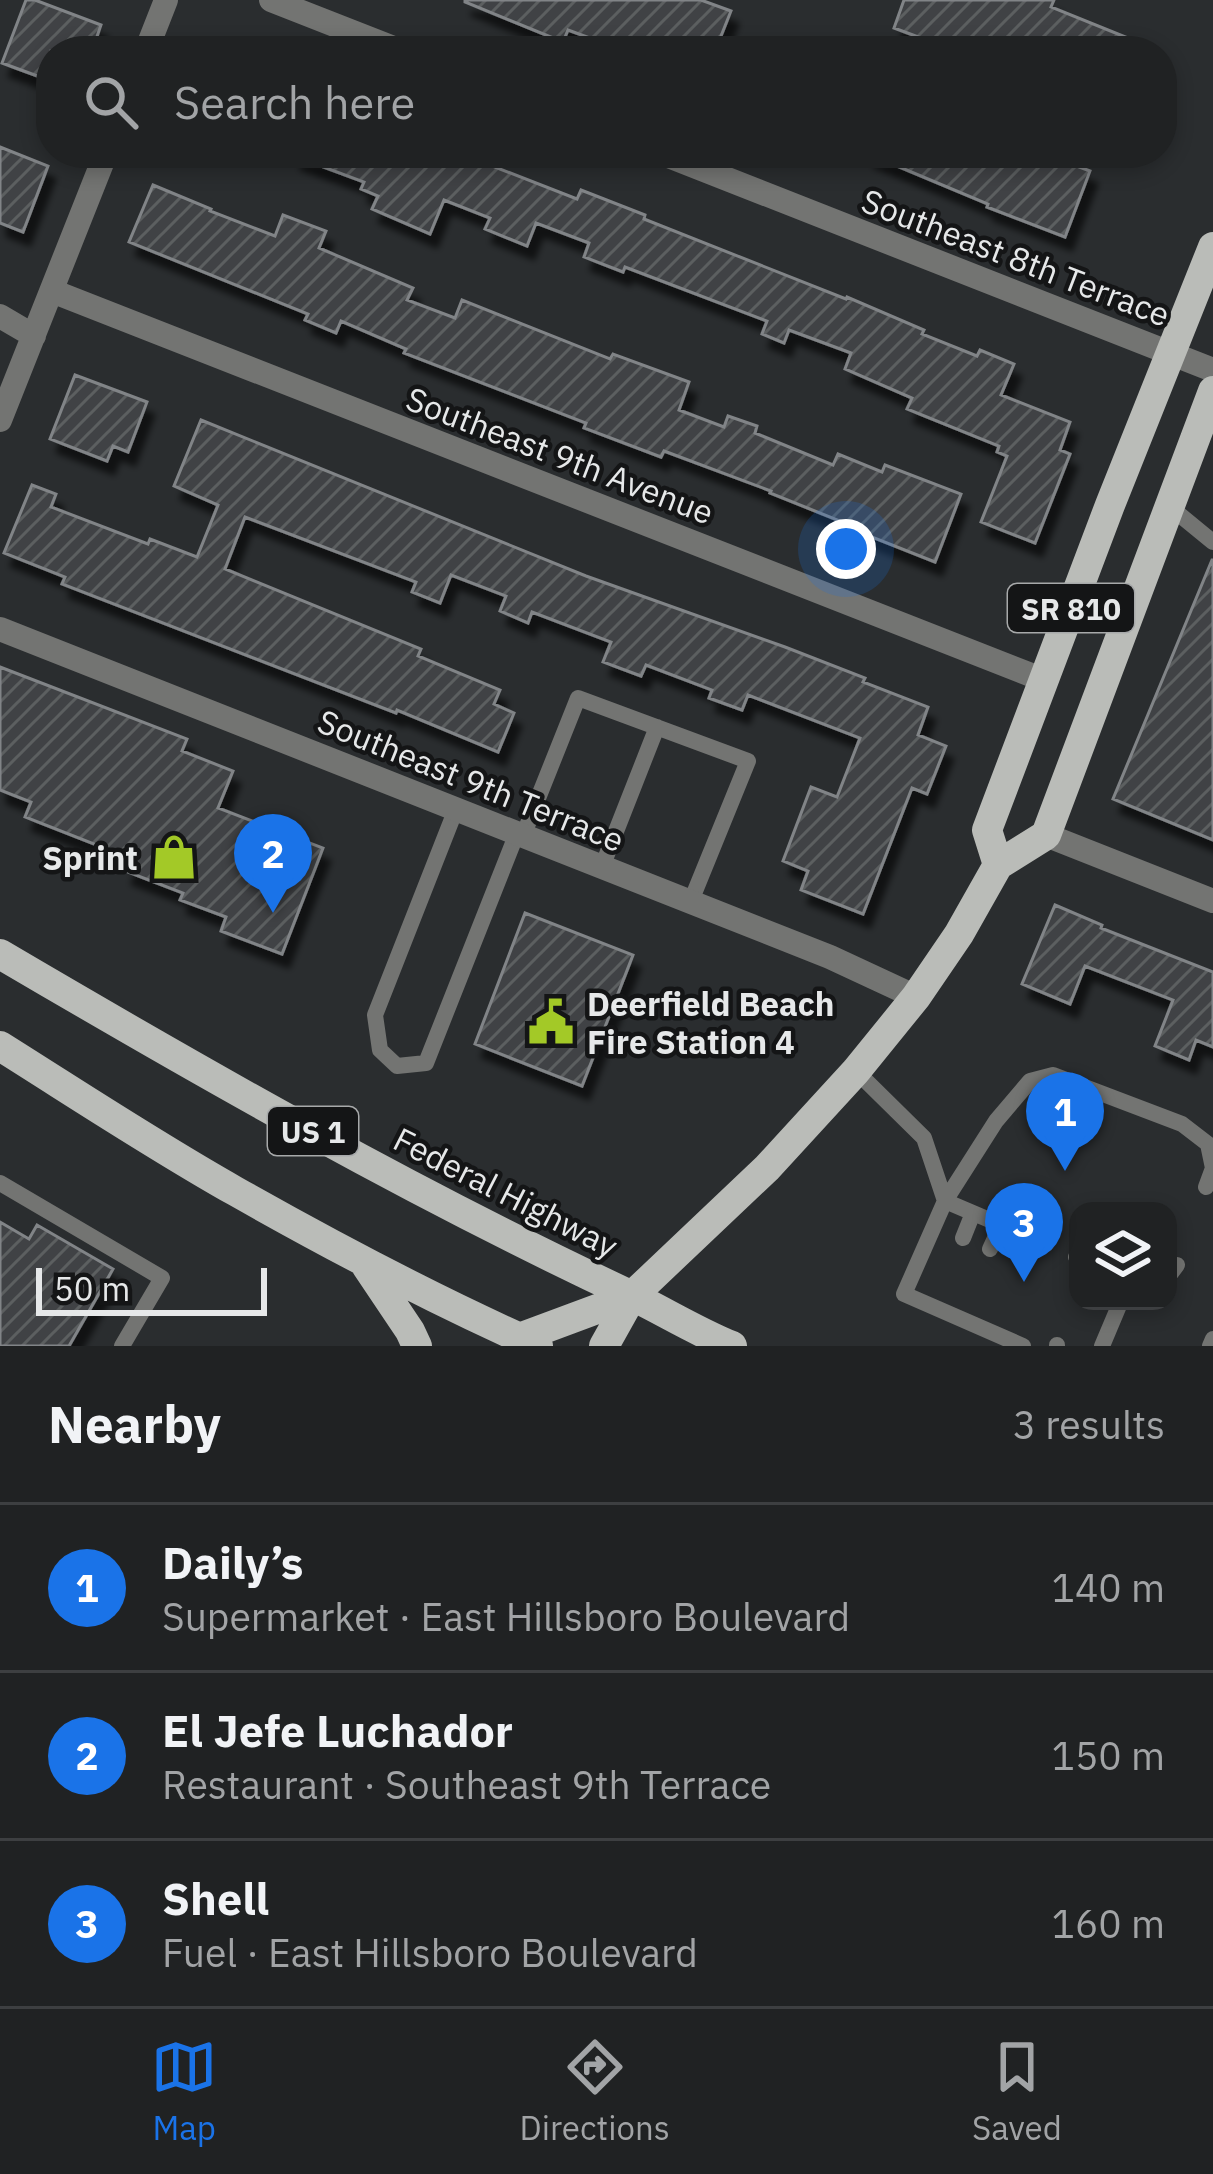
<!DOCTYPE html>
<meta charset="utf-8">
<style>
:root{--surface:#202223;--page:#282a2b;--text:#f1f3f6;--muted:#a2a4a6;--line:#3d3f41;--accent:#1a73e8}
body{margin:0;font-family:"IBM Plex Sans",sans-serif;background:var(--page);color:var(--text)}
.controls{position:absolute;right:36px;bottom:36px;display:grid;overflow:hidden;border-radius:24px;box-shadow:0 6px 18px #0003}
.controls button{width:108px;height:108px;display:grid;place-items:center;padding:0;border:0;border-bottom:3px solid var(--line);background:var(--surface);color:var(--text);font:60px sans-serif}
.scale{position:absolute;left:36px;bottom:30px;width:231px;box-sizing:border-box;padding-left:12px;border:6px solid #e6e8e9;border-top:0;font-size:33px;line-height:42px;white-space:nowrap;color:#e6e8e9;-webkit-text-stroke:9px #141516;paint-order:stroke}
.you{position:absolute;left:846px;top:549px;width:42px;height:42px;margin:-30px;border:9px solid #fff;border-radius:50%;background:#1a73e8;box-shadow:0 0 0 18px #1a73e833}
.badge{display:grid;place-items:center;width:78px;height:78px;border-radius:50%;background:var(--accent);color:#fff;font-size:39px;font-weight:700}
.pin{position:absolute;translate:-50% -99px;filter:drop-shadow(0 3px 6px #0008)}
.pin::after{content:'';position:absolute;top:63px;width:42px;height:36px;background:inherit;clip-path:polygon(0 0,100% 0,50% 100%)}
.list{margin:0;padding:0;list-style:none}
h2{display:flex;justify-content:space-between;align-items:center;height:156px;margin:0;padding:0 48px;font-size:51px}
h2 small{font-size:39px;font-weight:400;color:var(--muted)}
.list li{display:grid;grid-template-columns:78px 1fr auto;gap:36px;align-items:center;box-sizing:border-box;height:168px;padding:0 48px;border-top:3px solid var(--line)}
.list b{display:block;font-size:45px;white-space:nowrap}
.list p{margin:0;font-size:39px;white-space:nowrap;color:var(--muted)}
.list em{font-size:39px;font-style:normal;color:var(--muted)}
.icon{flex:none;width:66px;height:66px;fill:none;stroke:currentColor;stroke-width:2;stroke-linecap:round;stroke-linejoin:round}
.map{position:relative;flex:none;width:1213px;height:1346px;overflow:hidden}
.search{position:absolute;background:var(--surface);box-shadow:0 6px 18px #0003;left:36px;right:36px;top:36px;height:132px;display:flex;align-items:center;gap:30px;box-sizing:border-box;padding:0 42px;border-radius:48px;color:var(--muted);font-size:45px}
.sheet{height:660px;background:var(--surface)}
nav{display:flex;justify-content:space-around;align-items:center;box-sizing:border-box;height:168px;border-top:3px solid var(--line);background:var(--surface);font-size:33px;color:var(--muted)}
nav a{display:grid;justify-items:center;gap:6px}
nav .on{color:var(--accent)}
.map>svg:first-child{display:block}
</style>
<div class="map">
<svg width="1213" height="1346" viewBox="0 0 1213 1346">
<defs>
<pattern id="building-hatch" width="6" height="6" patternUnits="userSpaceOnUse" patternTransform="scale(3)"><rect width="6" height="6" fill="#404345"/><path d="M-1 1l2-2M0 6l6-6M5 7l2-2" fill="none" stroke="#5c5e60"/></pattern>
<filter id="shadow"><feDropShadow dx="7" dy="13" stdDeviation="3" flood-color="#0009"/></filter>
</defs>
<rect width="100%" height="100%" fill="#2a2d2f"/>
<path fill="url(#building-hatch)" stroke="#818487" stroke-width="3" filter="url(#shadow)" d="M 26,0 L 35,0 L 101,25 L 92,51 L 51,51 L 51,81 L 2,63 Z
M 465,0 L 701,0 L 731,11 L 715,51 L 625,51 L 568,30 L 563,42 L 465,2 Z
M 904,0 L 1054,0 L 1051,7 L 1160,51 L 956,51 L 894,28 Z
M 0,147 L 48,166 L 23,232 L 0,223 Z
M 295,153 L 459,153 L 577,199 L 581,190 L 645,215 L 644,219 L 846,299 L 847,297 L 924,330 L 922,334 L 977,356 L 980,350 L 1014,364 L 1001,395 L 1070,422 L 1060,450 L 1070,454 L 1035,543 L 981,522 L 1007,456 L 997,452 L 999,446 L 907,409 L 912,398 L 845,369 L 851,353 L 789,330 L 784,343 L 762,334 L 767,321 L 625,267 L 623,272 L 584,257 L 589,243 L 536,223 L 527,246 L 485,229 L 490,218 L 444,200 L 430,234 L 372,209 L 378,196 L 361,189 L 364,182 L 294,156 Z
M 866,153 L 1042,153 L 1090,171 L 1065,237 L 987,207 L 988,204 Z
M 153,185 L 211,209 L 210,211 L 275,236 L 283,215 L 326,231 L 319,248 L 413,288 L 407,300 L 455,318 L 462,300 L 610,359 L 613,354 L 689,382 L 679,410 L 724,427 L 728,416 L 757,426 L 755,433 L 833,465 L 838,454 L 882,472 L 885,465 L 961,494 L 935,562 L 859,532 L 860,529 L 770,493 L 771,491 L 664,451 L 661,457 L 584,428 L 586,423 L 404,353 L 406,349 L 341,321 L 336,333 L 305,320 L 308,314 L 129,242 Z
M 75,375 L 147,402 L 128,452 L 113,446 L 107,461 L 50,439 Z
M 201,420 L 586,576 L 785,647 L 865,678 L 863,682 L 928,707 L 918,735 L 946,746 L 927,794 L 912,788 L 863,914 L 801,890 L 808,871 L 783,861 L 811,787 L 837,797 L 860,738 L 748,695 L 742,710 L 709,698 L 712,690 L 646,665 L 641,676 L 603,662 L 611,642 L 532,612 L 528,623 L 500,611 L 506,596 L 451,575 L 440,603 L 412,592 L 416,582 L 245,517 L 225,569 L 421,649 L 418,656 L 500,690 L 494,704 L 514,713 L 498,752 L 397,710 L 396,713 L 62,584 L 65,577 L 4,553 L 32,485 L 56,494 L 51,507 L 148,544 L 150,539 L 197,557 L 218,505 L 174,486 Z
M 1212,560 L 1213,560 L 1213,840 L 1113,799 Z
M 0,667 L 187,739 L 182,751 L 233,771 L 218,808 L 323,848 L 282,954 L 221,931 L 226,917 L 180,900 L 183,893 L 125,871 L 130,858 L 25,817 L 31,802 L 0,790 Z
M 1055,905 L 1102,925 L 1101,928 L 1213,972 L 1213,1047 L 1196,1040 L 1189,1060 L 1155,1046 L 1173,1000 L 1085,966 L 1070,1004 L 1022,984 Z
M 525,913 L 633,955 L 582,1086 L 475,1044 Z
M 0,1222 L 29,1239 L 37,1225 L 113,1269 L 69,1346 L 0,1346 Z"/>
<g fill="none" stroke-linecap="round" stroke-linejoin="round">
<path stroke="#737472" stroke-width="16" d="M 1169,506 L 1213,542
M 456,809 L 375,1015 L 380,1050 L 397,1066 L 426,1063 L 517,833
M 523,836 L 578,698 L 748,761 L 691,901
M 602,867 L 657,727
M 856,1071 L 924,1138 L 945,1201 L 904,1294 L 1023,1346
M 0,1183 L 162,1278 L 122,1346
M 963,1238 L 973,1213
M 1046,1244 L 945,1201 L 996,1121 L 1030,1081 L 1053,1075 L 1182,1124 L 1208,1144 L 1213,1168 L 1206,1187
M 990,1249 L 1001,1225
M 1076,1257 L 1078,1258
M 1168,1277 L 1177,1265
M 1057,1346 L 1057,1345
M 1102,1346 L 1121,1301
M 1210,1346 L 1213,1339"/>
<path stroke="#737472" stroke-width="24" d="M 271,0 L 401,51
M 146,51 L 166,0
M 661,153 L 1213,370
M 52,291 L 1044,680
M 0,316 L 34,336
M 0,420 L 106,153
M 0,629 L 830,957 L 916,997
M 1046,835 L 1213,901"/>
<path stroke="#babcb8" stroke-width="30" d="M 998,865 L 987,830 L 1110,505 L 1213,247
M 0,954 C 204,1074 411,1192 626,1293 C 662,1310 695,1331 732,1346
M 0,1046 C 78,1095 155,1146 235,1191 C 334,1247 434,1300 538,1346
M 367,1267 L 410,1331 L 417,1346
M 519,1338 L 632,1296
M 604,1346 L 632,1296 L 767,1168 L 856,1071 L 916,997 L 959,934 L 998,865 L 1046,835 L 1213,391"/>
</g>
<defs>
<g id="shop-bare" transform="scale(3.6)"><path d="M-5-2.5h2.3a2.7 3.5 0 0 1 5.4 0H5L5.5 6h-11ZM-1.5-2.5h3a1.5 2.3 0 0 0-3 0Z" fill="#a3c927" stroke="#141516" stroke-width="2.5" paint-order="stroke"/></g>
<g id="civic-bare" transform="scale(3.6)"><path d="M-.6-6.5H3V-4.5H.6V-3L4-1V1h2V6H-6V1h2V-1L-.6-3ZM-1.2 2.5V6h2.4V2.5Z" fill="#a3c927" stroke="#141516" stroke-width="2.5" paint-order="stroke"/></g>
</defs>
<g fill-rule="evenodd">
<use href="#shop-bare" x="174" y="857"/>
<use href="#civic-bare" x="551" y="1022"/>
</g>
<g text-anchor="middle" dominant-baseline="central" stroke-width="9" stroke-linejoin="round" paint-order="stroke">
<g fill="#141516" stroke="#a7a9aa" stroke-width="3">
<rect x="1008" y="584" width="126" height="48" rx="9"/>
<rect x="268" y="1107" width="90" height="48" rx="9"/>
</g>
<g font-size="30" font-weight="bold" fill="#e6e8e9">
<text x="1071" y="608">SR 810</text>
<text x="313" y="1131">US 1</text>
</g>
<g font-size="33" fill="#e6e8e9" stroke="#141516">
<text transform="translate(1016 257) rotate(21)">Southeast 8th Terrace</text>
<text transform="translate(560 455) rotate(21)">Southeast 9th Avenue</text>
<text transform="translate(471 780) rotate(22)">Southeast 9th Terrace</text>
<text transform="translate(506 1192) rotate(27)">Federal Highway</text>
</g>
<g font-size="33" font-weight="bold" fill="#e6e8e9" stroke="#141516" text-anchor="end">
<text x="138" y="857">Sprint</text>
<text x="587" y="1003" text-anchor="start">Deerfield Beach<tspan x="587" dy="38">Fire Station 4</tspan></text>
</g>
</g>
</svg>
<div class="controls">
<button><svg class="icon" aria-label="layers" viewBox="0 0 24 24"><path d="M12 4l9 5-9 5-9-5zM3 14l9 5 9-5"/></svg></button>
</div>
<div class="scale">50 m</div>
<div class="you"></div>
<div class="pin badge" style="left:1065px;top:1171px">1</div>
<div class="pin badge" style="left:273px;top:913px">2</div>
<div class="pin badge" style="left:1024px;top:1282px">3</div>
<div class="search"><svg class="icon" aria-label="search" viewBox="0 0 24 24"><circle cx="10" cy="10" r="6"/><path d="M15 15l6 6"/></svg>Search here</div>
</div>
<section class="sheet">
<h2>Nearby<small>3 results</small></h2>
<ul class="list">
<li><span class="badge">1</span><div><b>Daily’s</b><p>Supermarket · East Hillsboro Boulevard</p></div><em>140 m</em></li>
<li><span class="badge">2</span><div><b>El Jefe Luchador</b><p>Restaurant · Southeast 9th Terrace</p></div><em>150 m</em></li>
<li><span class="badge">3</span><div><b>Shell</b><p>Fuel · East Hillsboro Boulevard</p></div><em>160 m</em></li>
</ul>
</section>
<nav>
<a class="on"><svg class="icon" aria-label="map" viewBox="0 0 24 24"><path d="M3 6l6-2 6 2 6-2v14l-6 2-6-2-6 2zM9 4v14M15 6v14"/></svg>Map</a>
<a><svg class="icon" aria-label="directions" viewBox="0 0 24 24"><path d="M12 3l9 9-9 9-9-9zM9 14v-3h6M13 9l2 2-2 2"/></svg>Directions</a>
<a><svg class="icon" aria-label="saved" viewBox="0 0 24 24"><path d="M7 4h10v16l-5-4-5 4z"/></svg>Saved</a>
</nav>
